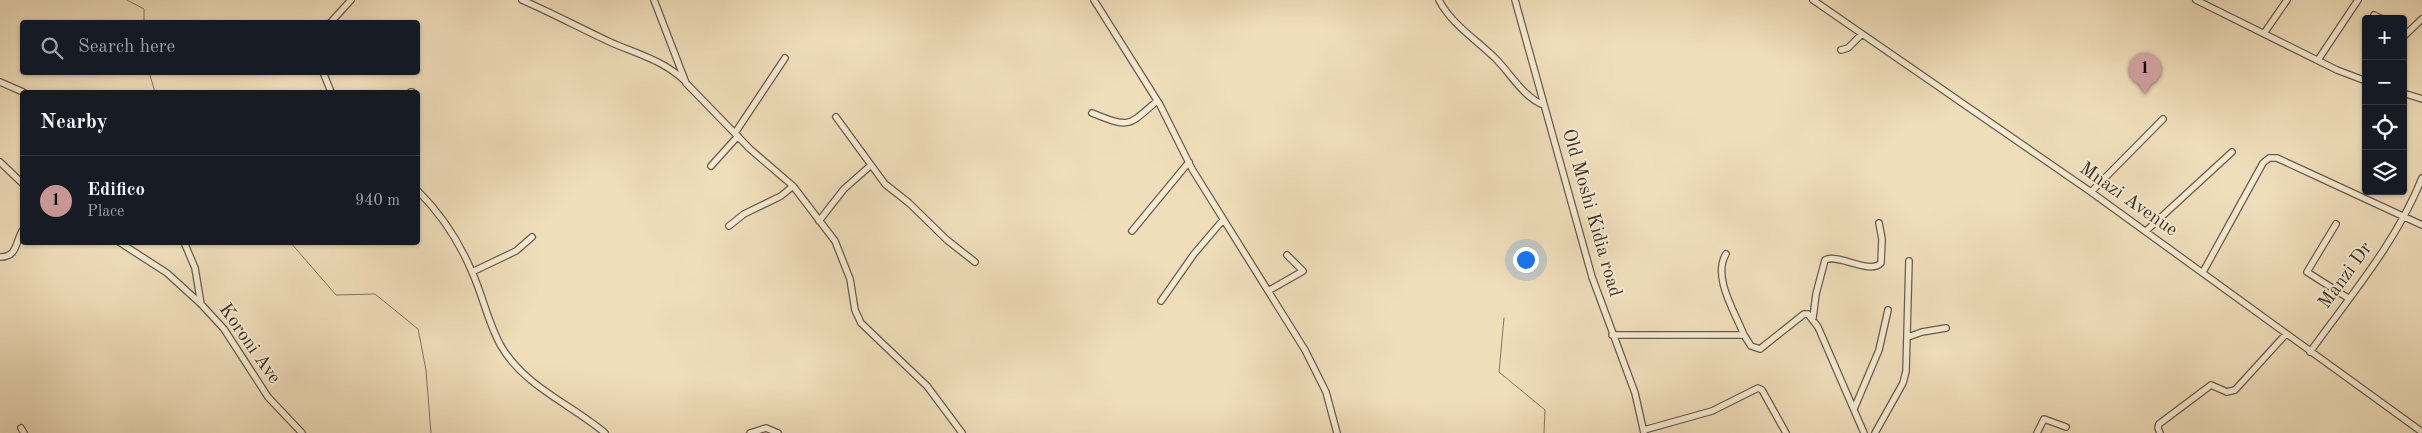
<!DOCTYPE html>
<meta charset="utf-8">
<style>
:root{--surface:#171b24;--page:#20242c;--text:#f1f3f6;--muted:#9ea1a6;--line:#363941;--accent:#c59692}
body{margin:0;font-family:"Old Standard TT",serif;background:var(--page);color:var(--text)}
.controls{position:absolute;right:15px;top:15px;display:grid;overflow:hidden;border-radius:5px;box-shadow:0 1px 4px #0004}
.controls button{width:45px;height:45px;display:grid;place-items:center;padding:0;border:0;border-bottom:1px solid var(--line);background:var(--surface);color:var(--text);font:25px sans-serif}
.you{position:absolute;left:1525px;top:259px;width:18px;height:18px;margin:-12px;border:4px solid #fff;border-radius:50%;background:#1a73e8;box-shadow:0 0 0 8px #1a73e833}
.badge{display:grid;place-items:center;width:32px;height:32px;border-radius:50%;background:var(--accent);color:#111;font-size:16px;font-weight:700}
.pin{position:absolute;translate:-50% -41px;filter:drop-shadow(0 1px 2px #0008)}
.pin::after{content:'';position:absolute;top:26px;width:18px;height:15px;background:inherit;clip-path:polygon(0 0,100% 0,50% 100%)}
.list{margin:0;padding:0;list-style:none}
h2{display:flex;justify-content:space-between;align-items:center;height:65px;margin:0;padding:0 20px;font-size:21px}
h2 small{font-size:16px;font-weight:400;color:var(--muted)}
.list li{display:grid;grid-template-columns:32px 1fr auto;gap:15px;align-items:center;box-sizing:border-box;height:90px;padding:0 20px;border-top:1px solid var(--line)}
.list b{display:block;font-size:19px;white-space:nowrap}
.list p{margin:0;font-size:16px;white-space:nowrap;color:var(--muted)}
.list em{font-size:16px;font-style:normal;color:var(--muted)}
.icon{flex:none;width:28px;height:28px;fill:none;stroke:currentColor;stroke-width:2;stroke-linecap:round;stroke-linejoin:round}
.map{position:relative;flex:none;width:2422px;height:433px;overflow:hidden}
.search{position:absolute;background:var(--surface);box-shadow:0 1px 4px #0004;left:20px;top:20px;width:400px;height:55px;display:flex;align-items:center;gap:12px;box-sizing:border-box;padding:0 18px;border-radius:5px;color:var(--muted);font-size:19px}
.panel{position:absolute;background:var(--surface);box-shadow:0 1px 4px #0004;left:20px;top:90px;width:400px;height:155px;border-radius:5px}
.map>svg:first-child{display:block}
</style>
<div class="map">
<svg width="2422" height="433" viewBox="0 0 2422 433">
<rect width="100%" height="100%" fill="#f0debb"/>
<filter id="stains"><feTurbulence type="fractalNoise" baseFrequency=".004" numOctaves="4"/><feColorMatrix values="0 0 0 0 .2 0 0 0 0 .09 0 0 0 0 .02 0 0 0 .5 -.17"/></filter>
<radialGradient id="worn" r=".72"><stop offset=".6" stop-color="#630" stop-opacity="0"/><stop offset="1" stop-color="#630" stop-opacity=".3"/></radialGradient>
<g fill="none" stroke-linecap="round" stroke-linejoin="round">
<path stroke="#827560" stroke-width="1" d="M 127,0 L 144,9 L 144,22
M 149,72 L 155,92
M 290,242 L 336,295 L 375,294 L 418,329 L 426,370 L 431,433
M 1504,318 L 1499,372 L 1545,410 L 1544,433"/>
<g stroke="#685c4a" stroke-width="8">
<path id="minor" d="M 522,0 C 552,13 580,28 610,42 C 637,54 663,60 685,81
M 654,0 L 686,83 L 750,149 L 793,186 L 835,241 L 850,279 L 855,310 L 861,323 L 927,386 L 962,433
M 1094,0 L 1160,105 L 1192,169 L 1305,350 L 1326,392 L 1337,433
M 1439,0 C 1451,24 1477,40 1496,59 C 1510,73 1524,98 1544,105
M 1515,0 L 1592,277 L 1635,393 L 1644,433
M 1813,0 L 2091,192 L 2422,432
M 2196,0 L 2337,70 L 2366,81
M 2374,15 L 2382,19
M 331,22 L 351,0
M 2265,32 L 2287,0
M 2403,37 L 2422,19
M 1841,50 L 1848,48 L 1862,34
M 2318,60 L 2358,0
M 323,72 L 331,92
M 0,82 L 23,92
M 411,92 L 412,92
M 2403,93 L 2422,99
M 1092,113 C 1130,128 1127,127 1157,101
M 836,117 L 885,184 L 909,203 L 947,240 L 975,262
M 735,133 L 785,58
M 0,162 L 22,183
M 711,166 L 738,136
M 418,191 C 442,215 459,241 472,272 C 483,296 488,323 501,346 C 525,387 571,404 605,433
M 2091,192 L 2163,119
M 819,221 L 844,189 L 870,166
M 2336,224 L 2307,272 L 2348,298
M 729,226 L 744,214 L 781,196 L 793,186
M 1132,231 L 1189,162
M 2146,231 L 2232,152
M 119,242 L 167,273 L 201,304 L 224,329 L 268,397 L 302,433
M 184,242 L 195,268 L 201,304
M 1726,254 C 1712,277 1735,312 1744,335
M 0,257 C 17,257 15,244 22,231
M 472,272 L 516,251 L 532,237
M 2203,272 L 2263,163 L 2269,158 L 2277,158 L 2316,176 L 2422,225
M 1268,291 L 1303,271 L 1287,255
M 1161,301 L 1194,254 L 1223,220
M 1813,318 L 1816,294 L 1825,260 C 1838,253 1870,275 1881,263 L 1882,239 L 1879,223
M 1612,335 L 1744,335 L 1751,346 L 1760,349 L 1804,314 L 1808,314 L 1818,327 L 1864,433
M 1908,337 L 1922,332 L 1946,328
M 2310,352 C 2350,296 2396,243 2422,178
M 1854,409 L 1879,350 L 1888,310
M 21,428 L 24,433
M 1644,430 L 1712,411 L 1758,388 L 1762,390 L 1786,433
M 750,433 L 766,428 L 778,433
M 1875,433 L 1903,383 L 1906,371 L 1909,261
M 2037,433 L 2044,419 L 2066,427
M 2160,433 L 2158,428 L 2159,424 L 2211,385 L 2227,392 L 2235,390 L 2286,334"/>
</g>
<use href="#minor" stroke="#f5ead3" stroke-width="5.5"/>
</g>
<g text-anchor="middle" dominant-baseline="central" stroke-width="4" stroke-linejoin="round" paint-order="stroke">
<g font-size="19" fill="#3b3124" stroke="#f5ead3">
<text transform="translate(2128 200) rotate(35)">Mnazi Avenue</text>
<text transform="translate(1591 213) rotate(74)">Old Moshi Kidia road</text>
<text transform="translate(2346 276) rotate(-54)">Manzi Dr</text>
<text transform="translate(249 344) rotate(55)">Koroni Ave</text>
</g>
</g>
<rect width="100%" height="100%" filter="url(#stains)"/>
<rect width="100%" height="100%" fill="url(#worn)"/>
</svg>
<div class="controls">
<button>+</button>
<button>−</button>
<button><svg class="icon" aria-label="locate" viewBox="0 0 24 24"><circle cx="12" cy="12" r="6"/><path d="M12 2v4M12 18v4M2 12h4M18 12h4"/></svg></button>
<button><svg class="icon" aria-label="layers" viewBox="0 0 24 24"><path d="M12 4l9 5-9 5-9-5zM3 14l9 5 9-5"/></svg></button>
</div>
<div class="you"></div>
<div class="pin badge" style="left:2145px;top:94px">1</div>
<div class="search"><svg class="icon" aria-label="search" viewBox="0 0 24 24"><circle cx="10" cy="10" r="6"/><path d="M15 15l6 6"/></svg>Search here</div>
<section class="panel">
<h2>Nearby<small></small></h2>
<ul class="list">
<li><span class="badge">1</span><div><b>Edifico</b><p>Place</p></div><em>940 m</em></li>
</ul>
</section>
</div>
